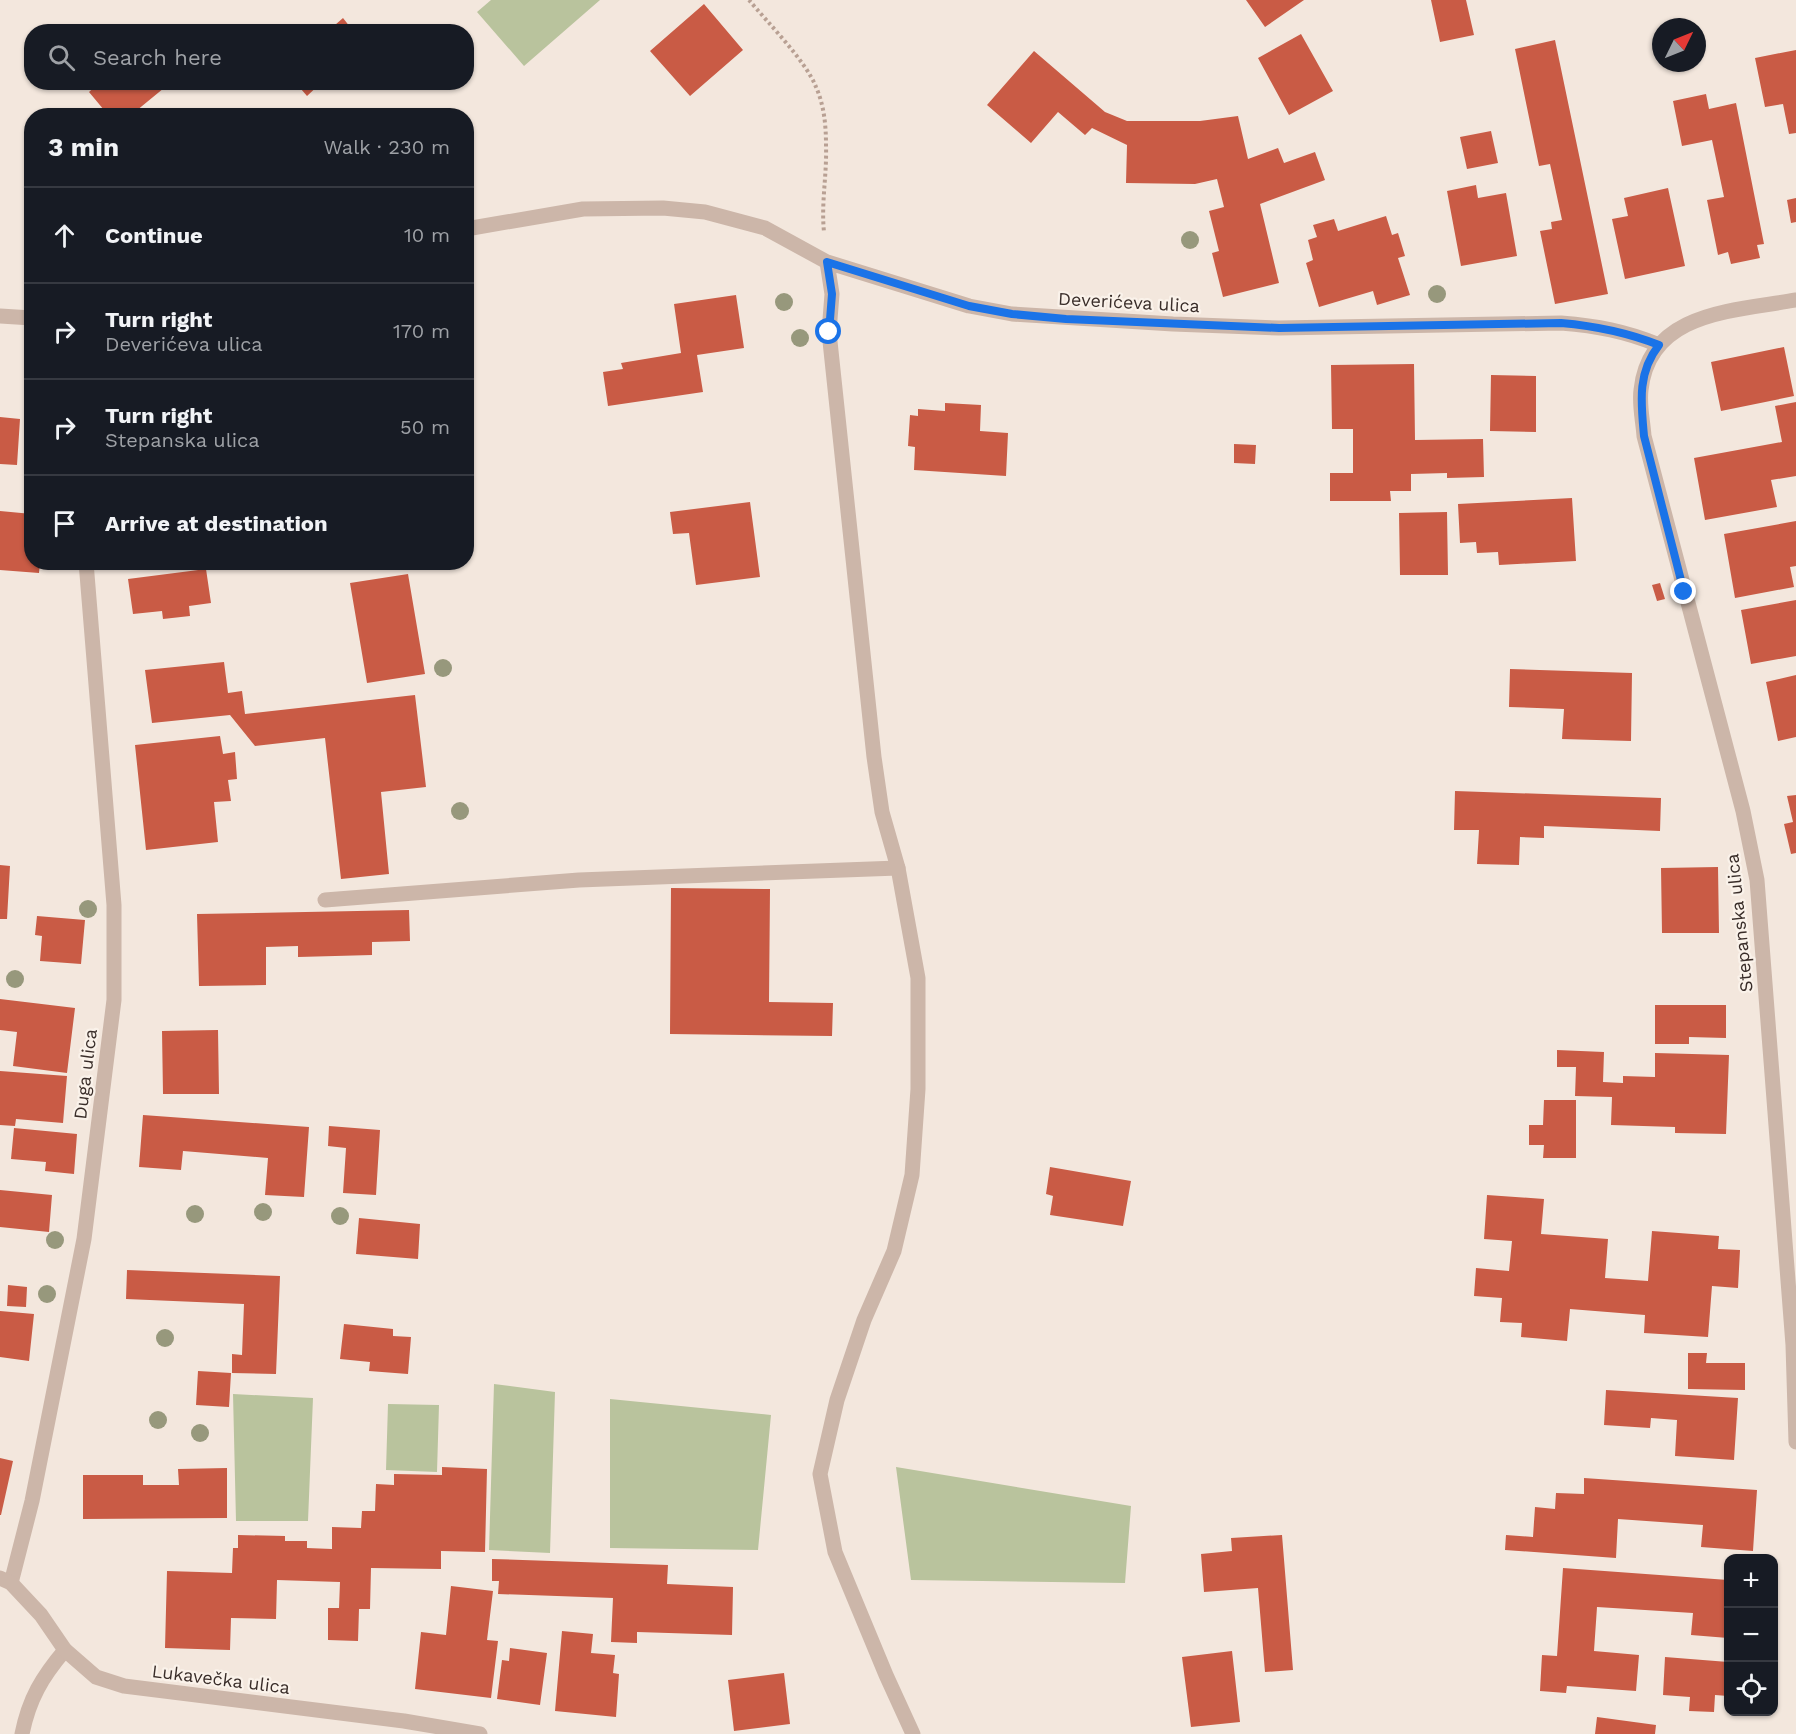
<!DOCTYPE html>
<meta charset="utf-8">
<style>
:root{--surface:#171b24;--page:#20242c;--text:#f1f3f6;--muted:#9ea1a6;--line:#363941}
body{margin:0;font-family:"Work Sans",sans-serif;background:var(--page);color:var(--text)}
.controls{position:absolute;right:18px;bottom:18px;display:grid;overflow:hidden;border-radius:12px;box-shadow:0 2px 4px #0004}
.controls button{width:54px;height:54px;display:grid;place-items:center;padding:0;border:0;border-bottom:2px solid var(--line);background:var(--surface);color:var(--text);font:30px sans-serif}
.compass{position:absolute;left:1652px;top:18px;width:54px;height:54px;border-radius:50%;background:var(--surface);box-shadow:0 2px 4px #0004;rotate:47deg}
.stop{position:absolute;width:18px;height:18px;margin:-14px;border:4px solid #1a73e8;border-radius:50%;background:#fff}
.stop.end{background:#1a73e8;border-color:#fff;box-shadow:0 2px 6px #0008}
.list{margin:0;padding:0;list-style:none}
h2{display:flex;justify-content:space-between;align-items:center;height:78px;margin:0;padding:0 24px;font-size:26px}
h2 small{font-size:20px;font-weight:400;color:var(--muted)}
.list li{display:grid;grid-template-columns:39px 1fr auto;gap:18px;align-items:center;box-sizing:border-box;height:96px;padding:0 24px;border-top:2px solid var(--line)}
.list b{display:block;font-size:22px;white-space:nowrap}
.list p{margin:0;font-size:20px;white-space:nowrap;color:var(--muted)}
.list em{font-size:20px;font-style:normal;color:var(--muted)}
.icon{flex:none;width:33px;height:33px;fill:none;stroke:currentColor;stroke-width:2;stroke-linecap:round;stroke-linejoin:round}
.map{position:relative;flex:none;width:1796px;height:1734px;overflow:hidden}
.search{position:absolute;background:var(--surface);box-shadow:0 2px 4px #0004;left:24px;top:24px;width:450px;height:66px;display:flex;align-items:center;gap:15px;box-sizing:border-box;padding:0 21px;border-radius:24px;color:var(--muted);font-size:22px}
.panel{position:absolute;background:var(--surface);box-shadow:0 2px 4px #0004;left:24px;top:108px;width:450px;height:462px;border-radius:24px}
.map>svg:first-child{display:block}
</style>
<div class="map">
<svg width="1796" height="1734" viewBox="0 0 1796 1734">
<rect width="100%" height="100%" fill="#f3e7dd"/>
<path fill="#b9c39d" d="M 491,0 L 600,0 L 524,66 L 477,12 Z
M 494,1384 L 555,1392 L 550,1553 L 489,1550 Z
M 233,1394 L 313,1398 L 308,1521 L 236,1521 Z
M 610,1399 L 771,1415 L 758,1550 L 610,1548 Z
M 388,1404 L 439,1405 L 437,1472 L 386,1470 Z
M 896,1467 L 1131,1506 L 1125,1583 L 911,1580 Z"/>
<path fill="#c95b45" d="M 1246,0 L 1304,0 L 1265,27 Z
M 1431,0 L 1466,0 L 1474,35 L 1440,42 Z
M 704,4 L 743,50 L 690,96 L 650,51 Z
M 343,18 L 354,32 L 327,32 Z
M 1301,34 L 1333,91 L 1289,115 L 1258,58 Z
M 1555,40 L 1608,294 L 1555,304 L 1540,231 L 1552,229 L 1551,222 L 1562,220 L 1550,164 L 1539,166 L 1515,49 Z
M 1796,50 L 1796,133 L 1789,134 L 1783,104 L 1765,107 L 1755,58 Z
M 1034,51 L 1105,112 L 1127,121 L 1200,121 L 1238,116 L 1248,159 L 1278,148 L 1284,163 L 1315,152 L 1325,180 L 1260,204 L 1279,283 L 1223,297 L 1212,253 L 1219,251 L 1209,211 L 1224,207 L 1217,179 L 1195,184 L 1126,183 L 1127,145 L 1092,128 L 1085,135 L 1058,112 L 1031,143 L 987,105 Z
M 100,82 L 159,82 L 164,88 L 136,111 L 140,116 L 109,116 L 89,92 Z
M 295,82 L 322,82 L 307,96 Z
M 1706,94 L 1709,109 L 1736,103 L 1764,244 L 1757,245 L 1760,258 L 1731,264 L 1728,252 L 1718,255 L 1707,200 L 1724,197 L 1712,140 L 1682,146 L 1673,101 Z
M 1491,131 L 1498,163 L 1467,169 L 1460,137 Z
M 1476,185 L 1478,198 L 1506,193 L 1517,256 L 1461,266 L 1447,191 Z
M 1668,188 L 1685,266 L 1625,279 L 1612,219 L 1628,216 L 1624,198 Z
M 1796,198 L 1796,222 L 1791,223 L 1787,200 Z
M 1386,216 L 1392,235 L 1398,233 L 1405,256 L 1398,258 L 1410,295 L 1377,305 L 1373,291 L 1319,307 L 1306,263 L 1313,260 L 1308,240 L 1317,237 L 1313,225 L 1334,219 L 1338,231 Z
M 736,295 L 744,348 L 697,355 L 703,392 L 608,406 L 603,372 L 623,369 L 621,363 L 681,353 L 674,304 Z
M 1784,347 L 1794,396 L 1721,411 L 1711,362 Z
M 1414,364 L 1415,440 L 1483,439 L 1484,477 L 1447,478 L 1447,473 L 1411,474 L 1411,491 L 1390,491 L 1391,501 L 1330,501 L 1330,473 L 1353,473 L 1353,429 L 1332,429 L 1331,365 Z
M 1491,375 L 1536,376 L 1536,432 L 1490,431 Z
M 1796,402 L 1796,476 L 1771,480 L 1777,507 L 1705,520 L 1694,458 L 1782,442 L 1775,406 Z
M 945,403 L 981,405 L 980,431 L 1008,433 L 1006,476 L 914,470 L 915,447 L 908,446 L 910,415 L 918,416 L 918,409 L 945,411 Z
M 0,417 L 20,419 L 17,465 L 0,464 Z
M 1234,444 L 1256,445 L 1255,464 L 1234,463 Z
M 1572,498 L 1576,561 L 1499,565 L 1498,552 L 1477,553 L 1476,542 L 1460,543 L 1458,504 Z
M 750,502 L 760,577 L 696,585 L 689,533 L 673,534 L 670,512 Z
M 0,511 L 32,514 L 32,562 L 40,562 L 39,573 L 0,570 Z
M 1447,512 L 1448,575 L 1400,575 L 1399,513 Z
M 1796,521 L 1796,566 L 1790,567 L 1794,587 L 1735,598 L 1724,534 Z
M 206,569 L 211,603 L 189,606 L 190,616 L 163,619 L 162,611 L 133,614 L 128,579 Z
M 408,574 L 425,674 L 367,683 L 350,583 Z
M 1660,583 L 1665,599 L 1657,601 L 1652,585 Z
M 1796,600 L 1796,656 L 1751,664 L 1741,610 Z
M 224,662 L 228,693 L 242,691 L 245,714 L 415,695 L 426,787 L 381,792 L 389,874 L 341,879 L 325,738 L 255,746 L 230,715 L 152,723 L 145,670 Z
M 1510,669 L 1632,673 L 1631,741 L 1562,739 L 1564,709 L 1509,707 Z
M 1796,675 L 1796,737 L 1778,741 L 1766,682 Z
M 220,736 L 223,754 L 235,752 L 237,779 L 228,780 L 231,801 L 214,802 L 218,842 L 146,850 L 135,745 Z
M 1455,791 L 1661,798 L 1660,831 L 1544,826 L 1544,838 L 1520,837 L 1519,865 L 1477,864 L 1479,830 L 1454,830 Z
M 1796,795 L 1796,853 L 1791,854 L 1784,824 L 1793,822 L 1787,796 Z
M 0,865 L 10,866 L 7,919 L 0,919 Z
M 1718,867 L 1719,933 L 1662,933 L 1661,868 Z
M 671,888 L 770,889 L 769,1002 L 833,1003 L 832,1036 L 670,1034 Z
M 409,910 L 410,941 L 372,942 L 372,955 L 298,957 L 298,946 L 266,947 L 266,985 L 199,986 L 197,914 Z
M 37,916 L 85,920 L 81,964 L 40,961 L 42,936 L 35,935 Z
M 0,999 L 75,1008 L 67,1073 L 13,1066 L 17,1032 L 0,1030 Z
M 1655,1005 L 1726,1005 L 1726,1038 L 1689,1037 L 1689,1044 L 1655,1044 Z
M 218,1030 L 219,1094 L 163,1094 L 162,1031 Z
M 1557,1050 L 1604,1052 L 1603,1082 L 1623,1083 L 1623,1076 L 1655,1077 L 1655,1053 L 1729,1055 L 1726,1134 L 1675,1133 L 1675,1127 L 1611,1125 L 1612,1097 L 1575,1096 L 1576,1067 L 1557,1067 Z
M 0,1071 L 67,1076 L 63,1123 L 16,1119 L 15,1126 L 0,1125 Z
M 1544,1100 L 1576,1100 L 1576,1158 L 1543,1158 L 1544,1145 L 1529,1145 L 1529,1125 L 1543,1125 Z
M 143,1115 L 309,1127 L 304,1197 L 265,1195 L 268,1158 L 183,1151 L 181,1170 L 139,1167 Z
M 329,1126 L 380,1130 L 376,1195 L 343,1193 L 346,1148 L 328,1146 Z
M 14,1128 L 77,1134 L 74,1174 L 45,1171 L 46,1162 L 11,1159 Z
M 1050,1167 L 1131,1181 L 1123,1226 L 1050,1215 L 1053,1196 L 1046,1194 Z
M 0,1190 L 52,1195 L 49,1232 L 0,1227 Z
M 1487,1195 L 1544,1199 L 1541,1234 L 1608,1239 L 1605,1278 L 1648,1281 L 1652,1231 L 1719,1236 L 1718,1249 L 1740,1250 L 1738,1288 L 1712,1286 L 1708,1337 L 1644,1333 L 1645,1315 L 1570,1309 L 1567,1341 L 1521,1337 L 1522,1323 L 1500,1322 L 1502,1298 L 1474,1296 L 1476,1268 L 1509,1271 L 1512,1241 L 1484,1239 Z
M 359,1218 L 420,1224 L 418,1259 L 356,1254 Z
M 127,1270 L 280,1276 L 276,1374 L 232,1373 L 232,1354 L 242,1355 L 244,1304 L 126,1299 Z
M 8,1285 L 27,1287 L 26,1307 L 7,1306 Z
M 0,1311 L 34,1314 L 29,1361 L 0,1357 Z
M 344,1324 L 393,1329 L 393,1336 L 411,1337 L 408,1374 L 369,1371 L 370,1362 L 340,1359 Z
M 1688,1353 L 1707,1353 L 1706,1363 L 1745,1363 L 1745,1390 L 1688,1389 Z
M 198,1371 L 231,1373 L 229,1407 L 196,1405 Z
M 1606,1390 L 1738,1398 L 1734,1460 L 1675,1456 L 1677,1420 L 1651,1418 L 1650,1428 L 1604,1425 Z
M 0,1458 L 13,1461 L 1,1515 L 0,1515 Z
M 442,1467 L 487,1469 L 485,1552 L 441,1551 L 441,1569 L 371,1568 L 370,1609 L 359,1609 L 358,1641 L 328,1640 L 328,1608 L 339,1608 L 340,1582 L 277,1580 L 276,1619 L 231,1618 L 230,1650 L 165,1648 L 167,1571 L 232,1573 L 233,1548 L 238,1548 L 238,1535 L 285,1536 L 285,1541 L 307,1541 L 307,1548 L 332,1549 L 332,1527 L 361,1528 L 362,1511 L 375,1511 L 376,1484 L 394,1485 L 394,1474 L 442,1475 Z
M 227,1468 L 227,1518 L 83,1519 L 83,1475 L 143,1475 L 143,1485 L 179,1485 L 178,1469 Z
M 1584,1478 L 1757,1490 L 1753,1551 L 1701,1547 L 1703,1525 L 1618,1519 L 1616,1558 L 1505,1550 L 1506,1535 L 1533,1537 L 1535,1507 L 1555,1509 L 1556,1493 L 1584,1494 Z
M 1282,1535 L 1293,1670 L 1265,1672 L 1258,1588 L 1204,1592 L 1201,1554 L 1232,1551 L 1231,1538 Z
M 492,1559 L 668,1565 L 667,1584 L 733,1587 L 732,1635 L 637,1632 L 637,1643 L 611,1642 L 613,1598 L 498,1594 L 499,1581 L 492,1581 Z
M 1563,1568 L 1728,1580 L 1728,1638 L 1691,1635 L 1693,1613 L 1597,1607 L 1594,1651 L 1639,1655 L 1636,1691 L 1567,1686 L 1566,1693 L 1540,1691 L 1542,1655 L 1557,1656 Z
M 451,1586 L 493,1591 L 487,1640 L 498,1641 L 491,1698 L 415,1689 L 421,1632 L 446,1635 Z
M 562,1631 L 593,1634 L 591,1653 L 615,1655 L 613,1673 L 619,1674 L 616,1717 L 555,1711 Z
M 510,1648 L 547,1653 L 540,1705 L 497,1699 L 502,1660 L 509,1661 Z
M 1232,1651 L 1240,1722 L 1191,1727 L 1182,1657 Z
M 1665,1657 L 1728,1662 L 1728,1696 L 1715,1695 L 1714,1712 L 1689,1711 L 1690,1697 L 1663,1695 Z
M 784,1673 L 790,1724 L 734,1731 L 728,1680 Z
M 1597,1717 L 1656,1725 L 1655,1734 L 1595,1734 Z"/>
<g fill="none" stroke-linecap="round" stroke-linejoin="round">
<path stroke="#b8a093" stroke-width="4" stroke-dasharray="3 3" stroke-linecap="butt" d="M 749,0 C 767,22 806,61 816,87 C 824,105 826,125 826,145 C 827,175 821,203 824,232"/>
<path stroke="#ccb6a9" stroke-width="15" d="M 325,900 L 579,880 L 898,868"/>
<path stroke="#ccb6a9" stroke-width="15" d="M 466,229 L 583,209 L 663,208 L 705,212 L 765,228 L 827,262 L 969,306 L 1012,314 L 1173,324 L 1279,328 L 1561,323 C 1597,326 1625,331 1659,345
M 827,262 L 832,294 L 829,332 L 874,757 L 882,812 L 898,868 L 918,978 L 918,1089 L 912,1175 L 894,1251 L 864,1320 L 837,1400 L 820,1474 L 835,1552 L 886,1675 L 913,1734
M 1796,300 C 1735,311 1649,311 1641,390 C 1639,405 1643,421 1644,436 L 1743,811 L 1757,880 L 1793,1345 L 1796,1442
M 0,316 L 32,318
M 11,1583 L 32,1501 L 84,1239 L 114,1000 L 114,905 L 86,562
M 22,1734 C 29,1699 42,1677 65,1650"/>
<path stroke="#ccb6a9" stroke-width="15" d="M 0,1578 L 11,1583 L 41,1615 L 65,1650 L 96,1677 L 124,1686 L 404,1721 L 480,1734"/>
</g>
<g fill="#97987c">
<circle cx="1190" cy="240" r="9"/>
<circle cx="1437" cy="294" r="9"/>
<circle cx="784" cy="302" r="9"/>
<circle cx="800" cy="338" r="9"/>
<circle cx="443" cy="668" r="9"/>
<circle cx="460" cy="811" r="9"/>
<circle cx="88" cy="909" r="9"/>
<circle cx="15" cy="979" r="9"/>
<circle cx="263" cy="1212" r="9"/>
<circle cx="195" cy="1214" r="9"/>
<circle cx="340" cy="1216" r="9"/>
<circle cx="55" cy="1240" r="9"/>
<circle cx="47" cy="1294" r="9"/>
<circle cx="165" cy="1338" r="9"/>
<circle cx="158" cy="1420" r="9"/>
<circle cx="200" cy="1433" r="9"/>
</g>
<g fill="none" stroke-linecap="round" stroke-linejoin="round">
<path stroke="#1a73e8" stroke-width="8" d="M 829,332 L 832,294 L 827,262 L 969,306 L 1012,314 L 1066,319 L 1279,328 L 1561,323 C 1596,326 1626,332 1659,345 C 1637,373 1641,403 1644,436 L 1684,592"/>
</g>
<g text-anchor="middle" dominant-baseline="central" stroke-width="4.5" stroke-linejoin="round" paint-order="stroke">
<g font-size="18" fill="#392d29" stroke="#faf2ea">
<text transform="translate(1129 302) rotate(3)">Deverićeva ulica</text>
<text transform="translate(1739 923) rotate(-96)">Stepanska ulica</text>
<text transform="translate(85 1074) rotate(-83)">Duga ulica</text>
<text transform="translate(221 1679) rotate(7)">Lukavečka ulica</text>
</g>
</g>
</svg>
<div class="controls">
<button>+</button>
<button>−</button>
<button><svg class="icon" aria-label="locate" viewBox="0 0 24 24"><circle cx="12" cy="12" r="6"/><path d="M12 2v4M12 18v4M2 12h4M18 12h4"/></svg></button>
</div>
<svg class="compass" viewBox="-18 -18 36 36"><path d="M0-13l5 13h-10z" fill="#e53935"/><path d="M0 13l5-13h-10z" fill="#9ea1a6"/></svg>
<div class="stop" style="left:829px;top:332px"></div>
<div class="stop end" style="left:1684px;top:592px"></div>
<div class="search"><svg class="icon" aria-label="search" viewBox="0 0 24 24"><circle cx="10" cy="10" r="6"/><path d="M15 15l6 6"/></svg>Search here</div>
<section class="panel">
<h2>3 min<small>Walk · 230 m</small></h2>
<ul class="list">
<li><svg class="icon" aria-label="ahead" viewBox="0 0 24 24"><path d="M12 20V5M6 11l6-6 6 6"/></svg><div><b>Continue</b></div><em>10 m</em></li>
<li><svg class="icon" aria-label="right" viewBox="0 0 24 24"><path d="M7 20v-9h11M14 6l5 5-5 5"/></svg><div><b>Turn right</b><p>Deverićeva ulica</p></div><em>170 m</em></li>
<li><svg class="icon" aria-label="right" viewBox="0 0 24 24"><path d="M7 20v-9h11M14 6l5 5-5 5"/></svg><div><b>Turn right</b><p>Stepanska ulica</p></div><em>50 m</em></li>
<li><svg class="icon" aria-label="arrive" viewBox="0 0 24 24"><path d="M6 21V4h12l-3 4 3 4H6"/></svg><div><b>Arrive at destination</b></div></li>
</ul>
</section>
</div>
